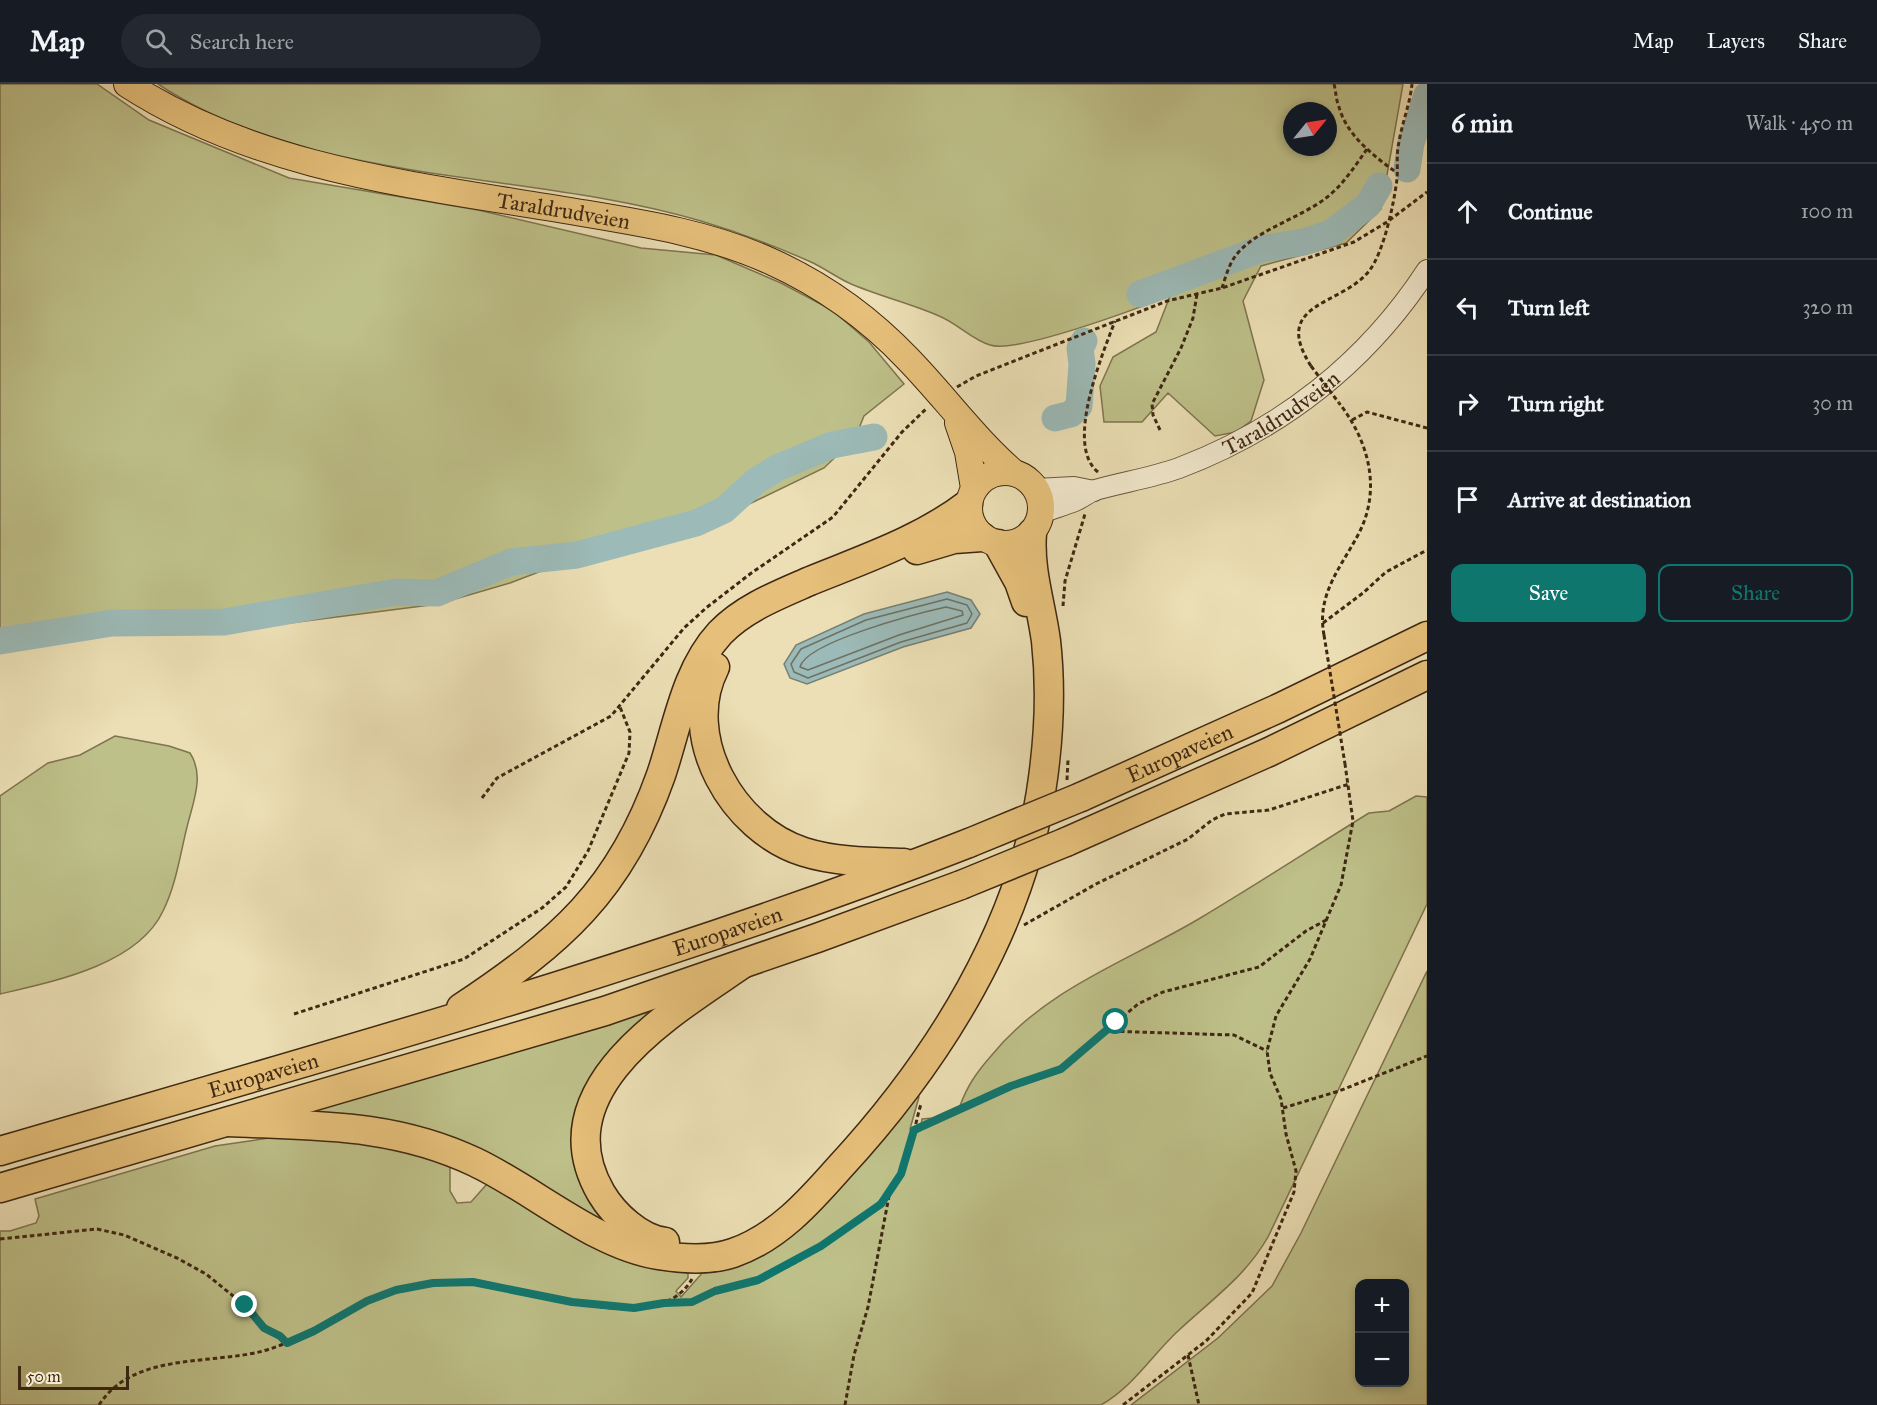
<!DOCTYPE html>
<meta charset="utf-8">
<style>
:root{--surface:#171b24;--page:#242831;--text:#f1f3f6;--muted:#9ea1a6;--line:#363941;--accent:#0f766e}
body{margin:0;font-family:"IM FELL Great Primer",serif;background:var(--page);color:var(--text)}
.controls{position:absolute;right:18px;bottom:18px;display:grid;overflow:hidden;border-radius:12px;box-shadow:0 3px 9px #0003}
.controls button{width:54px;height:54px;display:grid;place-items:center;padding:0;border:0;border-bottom:2px solid var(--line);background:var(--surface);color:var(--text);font:30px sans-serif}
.compass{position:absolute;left:1283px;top:18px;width:54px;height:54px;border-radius:50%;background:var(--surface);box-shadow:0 3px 9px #0003;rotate:60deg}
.scale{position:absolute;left:18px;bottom:15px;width:111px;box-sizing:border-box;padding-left:6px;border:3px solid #3f2812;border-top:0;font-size:16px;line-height:21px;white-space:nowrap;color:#3f2812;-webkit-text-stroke:4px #f3eacf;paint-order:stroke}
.stop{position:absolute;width:18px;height:18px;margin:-14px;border:4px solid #0f766e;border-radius:50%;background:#fff}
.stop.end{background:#0f766e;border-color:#fff;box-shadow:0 2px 6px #0008}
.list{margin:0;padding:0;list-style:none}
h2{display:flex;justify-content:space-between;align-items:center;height:78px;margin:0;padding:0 24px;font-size:26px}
h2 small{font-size:20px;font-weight:400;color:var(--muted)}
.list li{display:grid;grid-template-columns:39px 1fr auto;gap:18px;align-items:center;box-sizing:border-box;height:96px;padding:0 24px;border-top:2px solid var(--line)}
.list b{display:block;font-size:22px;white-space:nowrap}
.list em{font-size:20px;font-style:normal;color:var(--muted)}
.actions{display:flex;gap:12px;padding:18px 24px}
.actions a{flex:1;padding:14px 0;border:2px solid var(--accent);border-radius:12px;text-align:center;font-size:21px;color:var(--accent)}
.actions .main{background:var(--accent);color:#fff}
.icon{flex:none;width:33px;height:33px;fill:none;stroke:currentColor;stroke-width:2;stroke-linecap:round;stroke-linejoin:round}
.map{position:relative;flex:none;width:1427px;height:1321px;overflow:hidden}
header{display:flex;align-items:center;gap:36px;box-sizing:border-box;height:84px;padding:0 30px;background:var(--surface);border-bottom:2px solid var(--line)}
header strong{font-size:28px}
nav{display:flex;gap:33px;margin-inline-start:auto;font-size:21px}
.search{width:420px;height:54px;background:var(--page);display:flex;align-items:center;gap:15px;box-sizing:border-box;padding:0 21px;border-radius:33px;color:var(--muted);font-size:22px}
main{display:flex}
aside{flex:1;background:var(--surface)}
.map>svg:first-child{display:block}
</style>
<header>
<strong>Map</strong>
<div class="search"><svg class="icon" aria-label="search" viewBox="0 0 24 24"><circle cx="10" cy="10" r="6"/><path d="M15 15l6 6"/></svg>Search here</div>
<nav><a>Map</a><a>Layers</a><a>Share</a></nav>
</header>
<main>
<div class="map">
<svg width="1427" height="1321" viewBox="0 0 1427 1321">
<rect width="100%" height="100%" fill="#ecdfb5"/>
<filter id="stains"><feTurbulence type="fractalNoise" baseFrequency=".00333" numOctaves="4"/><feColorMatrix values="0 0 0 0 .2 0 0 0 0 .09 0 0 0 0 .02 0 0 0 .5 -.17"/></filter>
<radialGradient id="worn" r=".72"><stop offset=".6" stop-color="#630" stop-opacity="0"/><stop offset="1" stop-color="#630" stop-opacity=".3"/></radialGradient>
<path fill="#bec089" stroke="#7e744e" stroke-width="1.5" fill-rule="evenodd" d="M 0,0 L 97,0 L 149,36 L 289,94 L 478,126 L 641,164 L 716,171 L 781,199 L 832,226 L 869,258 L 904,300 L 864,332 L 855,354 L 824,384 L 716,436 L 641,462 L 557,481 L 510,499 L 438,520 L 282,540 L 162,546 L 0,559 Z
M 158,0 L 1403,0 L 1381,125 L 1346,159 L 1261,182 L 1243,217 L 1264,296 L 1251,337 L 1236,348 L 1215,352 L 1168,309 L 1142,338 L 1104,338 L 1100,302 L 1113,273 L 1156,248 L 1170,212 C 1138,224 1017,270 990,261 C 972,256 957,239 939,232 C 910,219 878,212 849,199 C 836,193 824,184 811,178 C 775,162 738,148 701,137 C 527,85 314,103 158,0 ZM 1292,27 L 1328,27 L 1328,63 L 1292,63 Z
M 115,652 L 169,662 L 190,669 C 205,692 193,718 187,743 C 180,771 176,801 163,827 C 138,881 52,898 0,910 L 0,712 L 48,679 L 80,671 Z
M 1416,712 L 1427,713 L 1427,820 L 1268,1153 C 1245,1193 1211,1216 1178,1247 C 1152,1271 1133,1303 1101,1321 L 0,1321 L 0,1147 L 10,1147 L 36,1139 L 39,1132 L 35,1115 L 215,1062 L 296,1050 L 347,1051 L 450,1080 L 450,1107 L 457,1119 L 471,1118 L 487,1100 L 683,1186 L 688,1189 L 688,1194 L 676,1207 L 681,1213 L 703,1188 L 717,1182 L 914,1005 L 919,1013 L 910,1045 L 915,1049 L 920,1047 L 922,1035 L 933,1034 L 960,1022 C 967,1002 977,988 991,972 C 1047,903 1129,877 1202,833 C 1259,799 1314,763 1369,729 L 1389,727 Z
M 1427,887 L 1427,1321 L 1131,1321 L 1218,1254 L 1272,1202 L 1301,1149 ZM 1360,1200 L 1404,1200 L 1404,1298 L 1360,1298 Z
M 666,923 L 581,1051 L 638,1156 L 529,1100 L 307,1029 Z"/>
<path fill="#9cbab7" stroke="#778075" stroke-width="1.5" d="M 947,508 L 971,516 L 980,530 L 971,544 L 903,563 L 807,600 L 790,594 L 784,580 L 796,561 L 864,530 Z"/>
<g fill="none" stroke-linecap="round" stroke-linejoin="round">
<path stroke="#6e7164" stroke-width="1.5" d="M 947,515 L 967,521 L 972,530 L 967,539 L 901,558 L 808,594 L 794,588 L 791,580 L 801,565 L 866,536 Z
M 946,523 L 962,527 L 963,531 L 899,551 L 808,586 L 800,583 C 806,558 919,529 946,523 Z"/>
<path stroke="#9cbab7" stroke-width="27" d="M 1407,85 L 1411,59 L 1427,11
M 1140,210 L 1261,165 L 1304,158 L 1331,149 L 1368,121 L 1379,102
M 1055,334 L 1071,330 L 1079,322 L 1082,280 L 1080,264 L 1084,257
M 0,557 L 112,539 L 224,538 L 396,508 L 437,509 L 511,478 L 577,471 L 696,439 L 724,426 L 756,397 L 777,384 L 832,361 L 874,353"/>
<g stroke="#6a563b" stroke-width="22">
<g id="minor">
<path d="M 1036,405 L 1074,403 L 1094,407"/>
<path id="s1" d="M 1041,429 C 1052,425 1064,421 1075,417 C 1082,414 1088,409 1095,406 C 1123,398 1151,394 1179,384 C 1282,345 1367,278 1427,186"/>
</g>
</g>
<g stroke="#3f2812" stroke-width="28">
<g id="major">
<path id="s2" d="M 127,0 C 261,87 423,102 576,128 C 642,139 708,149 770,177 C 821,200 869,234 908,275 C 944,312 974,354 1013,388"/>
<path d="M 958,339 L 968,368 L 974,404"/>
<circle cx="1005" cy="424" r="36"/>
</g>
</g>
<g stroke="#3f2812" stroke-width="31">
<g id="highway">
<path d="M 998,460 L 1019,498 L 1026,518"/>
<path d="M 917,466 L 954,455 L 982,453"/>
<path d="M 715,583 C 679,653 733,746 804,768 C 836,778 871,778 904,779"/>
<path id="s3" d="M 1081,713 L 1279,624 L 1427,552"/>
<path d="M 1066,758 L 1269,668 L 1427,591"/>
<path d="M 461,924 C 560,858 620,807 661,691 C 677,644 685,587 720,549 C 744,524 778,511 810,497 C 864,475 921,456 968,420"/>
<path d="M 227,1038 C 315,1042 393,1039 475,1078 C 534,1106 595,1161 658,1171 C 682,1175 710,1177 733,1169 C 777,1154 809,1118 839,1084 C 938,977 1024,841 1043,694 C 1049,650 1051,602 1046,557 C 1041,520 1029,486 1032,449"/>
<path id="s4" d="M 0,1067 C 325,972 652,883 969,759"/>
<path d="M 0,1104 L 605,927 L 817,854 L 961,801"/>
<path d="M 665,1158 C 640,1155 614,1131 601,1109 C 541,1005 671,929 741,881"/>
</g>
</g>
<path stroke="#3f2812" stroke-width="3" stroke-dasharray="4.5 3" stroke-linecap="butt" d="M 1334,0 C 1336,8 1336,16 1339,23 C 1347,52 1374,72 1397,89
M 1222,204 C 1225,195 1228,183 1234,174 C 1252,147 1299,135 1326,114 C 1343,101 1355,82 1367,65
M 1311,282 C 1270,218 1342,222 1369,187 C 1384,168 1394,119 1397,95 C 1398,83 1396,70 1399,58 C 1402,39 1410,20 1412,0
M 957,303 L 976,292 L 1167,217 L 1222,204 L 1354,158 L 1387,138 L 1427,108
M 1352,336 L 1367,328 L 1427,344
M 1160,346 L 1153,331 L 1152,320 L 1181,264 L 1193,234 L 1197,210
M 1098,388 C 1064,361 1103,269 1115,237
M 1063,522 L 1065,497 L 1085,430
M 1323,539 L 1363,509 L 1386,488 L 1427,466
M 1324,551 C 1316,510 1342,482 1359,449 C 1382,404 1368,356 1339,319
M 1067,696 L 1068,676
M 482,714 L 497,694 L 611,632 L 684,544 L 706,524 L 750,490 L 833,433 L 902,348 L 926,325
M 1024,841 L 1096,800 L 1188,755 L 1212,736 L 1225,730 L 1269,726 L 1349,700
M 294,930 L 464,875 L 542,824 L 566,803 L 588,767 L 629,669 L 630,648 L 620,623
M 1105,947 L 1234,951 L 1267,967
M 1283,1024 L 1339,1007 L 1427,972
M 914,1046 L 1011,1002 L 1061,985 L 1138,920 L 1163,908 L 1259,883 L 1306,847 L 1328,835
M 0,1155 L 97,1145 L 124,1151 L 177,1174 L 206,1190 L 248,1224 L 264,1244 L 280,1252 L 287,1259
M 664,1219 C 685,1221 697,1214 716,1207 C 730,1202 746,1200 760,1195 C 797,1182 876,1132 896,1098 C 911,1075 913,1046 921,1020
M 1188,1271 L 1199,1321
M 99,1321 C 133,1268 210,1281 263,1267 C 296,1258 323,1240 353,1224 C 386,1207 422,1198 458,1197 C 517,1196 654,1261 692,1195
M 845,1321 L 854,1271 L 868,1223 L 889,1112
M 1123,1321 L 1206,1257 L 1252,1209 L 1294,1108 L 1296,1087 L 1286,1050 L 1281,1015 L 1270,989 L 1267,967 L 1276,932 L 1310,875 L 1341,801 L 1353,737 L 1345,680"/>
<use href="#minor" stroke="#f3eacf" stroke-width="20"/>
<use href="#major" stroke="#e6c07a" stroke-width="26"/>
<use href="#highway" stroke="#e6c07a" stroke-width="28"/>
<g stroke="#3f2812" stroke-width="31" stroke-linecap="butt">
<path id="highway-bridge" d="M 969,759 L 1081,713
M 961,801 L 1066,758"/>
</g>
<path stroke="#3f2812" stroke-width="3" stroke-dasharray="4.5 3" stroke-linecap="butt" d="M 1311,282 L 1339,319
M 1324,551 L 1345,680"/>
<use href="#highway-bridge" stroke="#e6c07a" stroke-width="28"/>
</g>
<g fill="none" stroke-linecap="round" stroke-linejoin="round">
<path stroke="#0f766e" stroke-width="8" d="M 245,1221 L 264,1244 L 280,1252 L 287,1259 L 314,1247 L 367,1217 L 396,1206 L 433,1199 L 473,1198 L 572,1218 L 634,1224 L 664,1219 L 692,1218 L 715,1207 L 758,1196 L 821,1162 L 881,1120 L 901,1090 L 914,1046 L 1011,1002 L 1061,985 L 1116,938"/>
</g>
<g text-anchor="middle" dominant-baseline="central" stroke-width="6" stroke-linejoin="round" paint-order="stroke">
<g font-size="22" fill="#3f2812" stroke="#f3eacf">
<text stroke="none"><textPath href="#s2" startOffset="458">Taraldrudveien</textPath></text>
<text stroke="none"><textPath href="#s1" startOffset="262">Taraldrudveien</textPath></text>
<text stroke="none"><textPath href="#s3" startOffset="108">Europaveien</textPath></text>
<text stroke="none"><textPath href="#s4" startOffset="760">Europaveien</textPath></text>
<text stroke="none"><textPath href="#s4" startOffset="274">Europaveien</textPath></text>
</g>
</g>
<rect width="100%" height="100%" filter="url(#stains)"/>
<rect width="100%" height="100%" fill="url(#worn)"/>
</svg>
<div class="controls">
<button>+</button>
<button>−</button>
</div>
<svg class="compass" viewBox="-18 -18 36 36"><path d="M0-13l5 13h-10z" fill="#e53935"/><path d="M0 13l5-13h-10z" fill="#9ea1a6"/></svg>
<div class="scale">50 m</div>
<div class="stop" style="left:1116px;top:938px"></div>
<div class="stop end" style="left:245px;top:1221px"></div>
</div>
<aside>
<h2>6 min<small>Walk · 450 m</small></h2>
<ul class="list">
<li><svg class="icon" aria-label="ahead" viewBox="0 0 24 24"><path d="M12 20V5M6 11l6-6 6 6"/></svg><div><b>Continue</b></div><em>100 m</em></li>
<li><svg class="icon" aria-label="left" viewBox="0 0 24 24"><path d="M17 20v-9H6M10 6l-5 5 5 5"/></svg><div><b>Turn left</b></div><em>320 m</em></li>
<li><svg class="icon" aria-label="right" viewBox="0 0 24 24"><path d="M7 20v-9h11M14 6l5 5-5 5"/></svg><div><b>Turn right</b></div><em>30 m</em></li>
<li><svg class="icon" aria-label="arrive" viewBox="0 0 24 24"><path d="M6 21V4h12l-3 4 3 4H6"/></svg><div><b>Arrive at destination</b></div></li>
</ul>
<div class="actions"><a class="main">Save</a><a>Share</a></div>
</aside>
</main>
